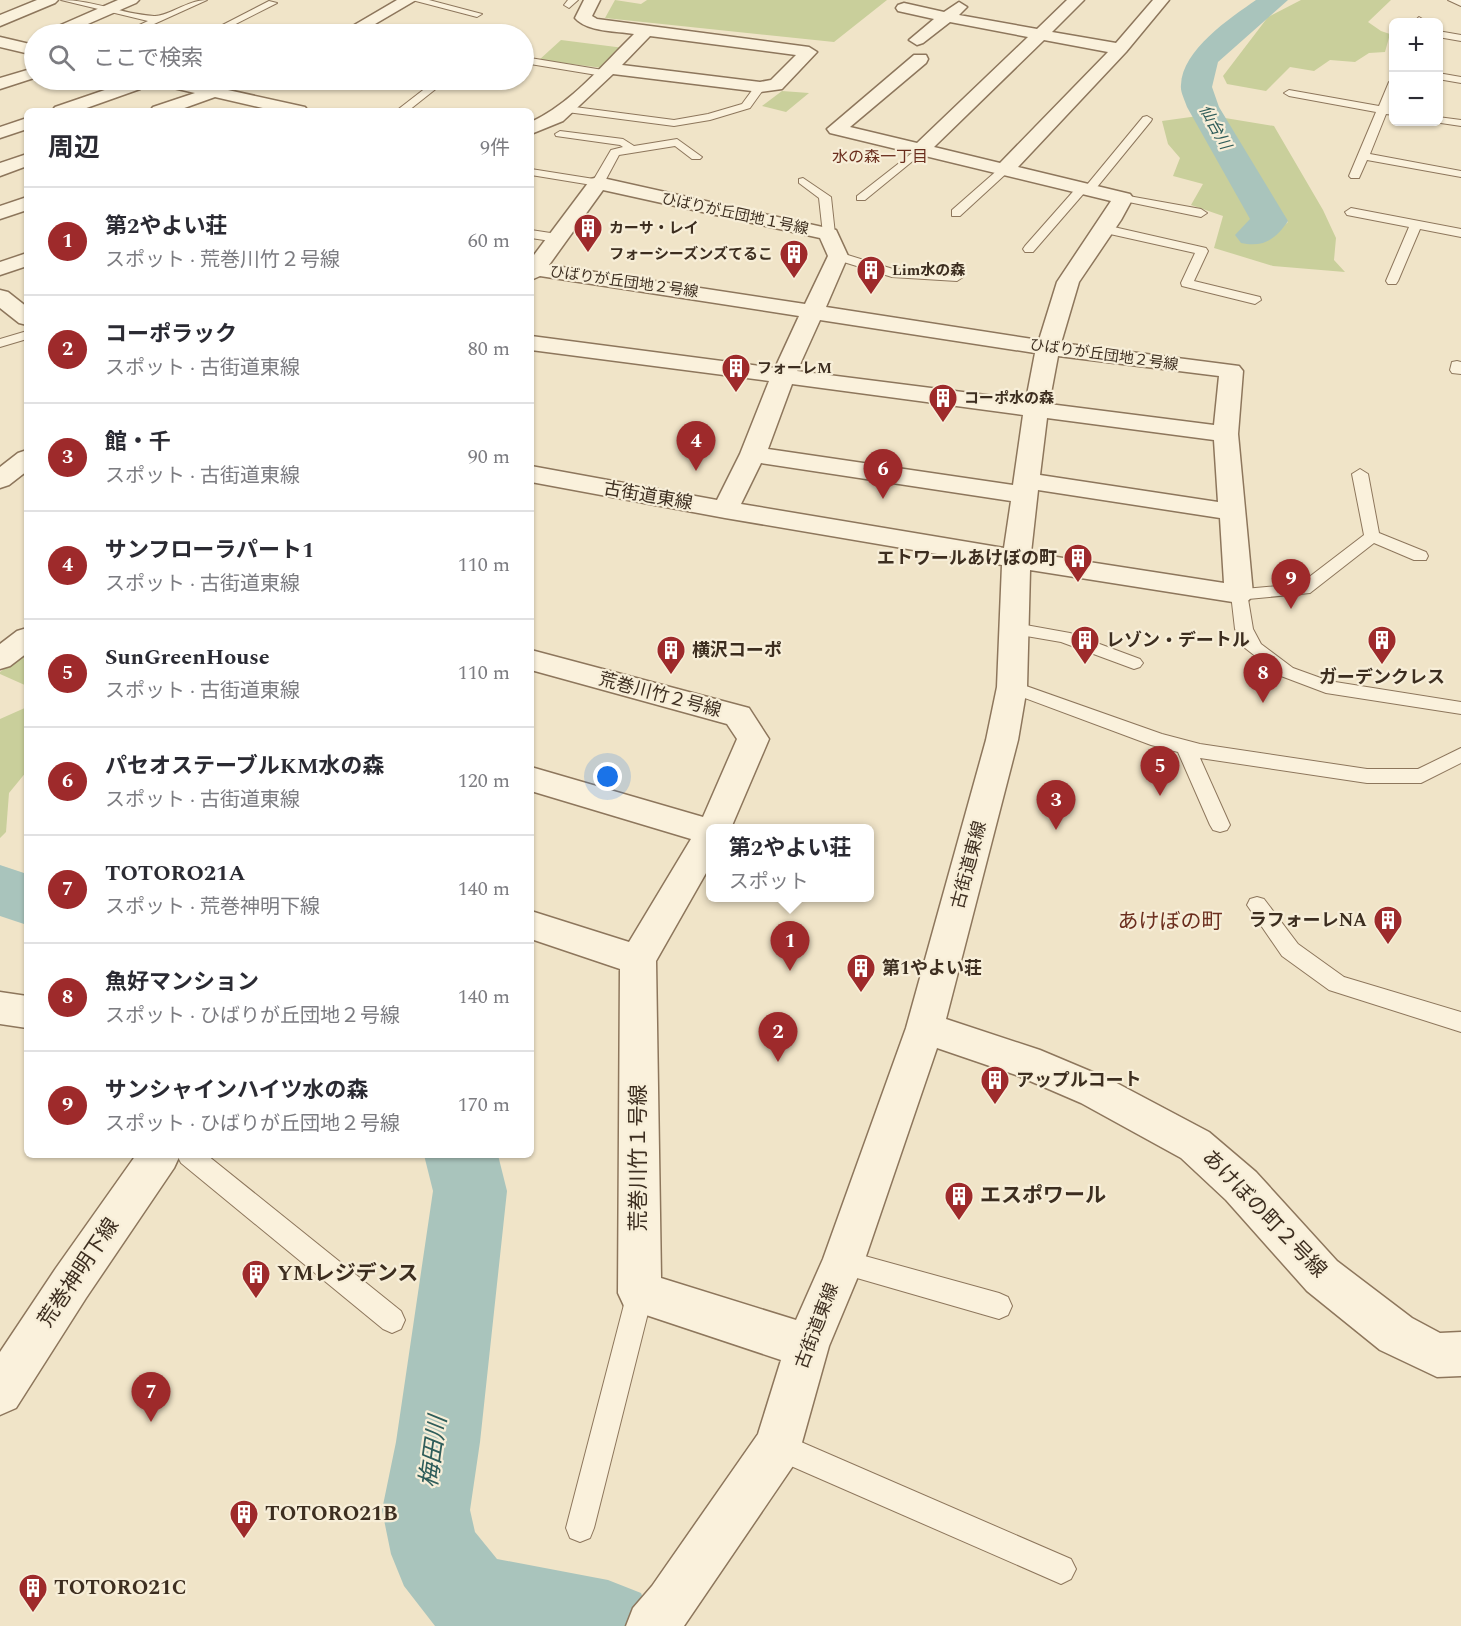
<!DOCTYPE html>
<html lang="ja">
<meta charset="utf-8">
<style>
:root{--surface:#fff;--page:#f7f7f7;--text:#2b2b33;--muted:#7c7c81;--line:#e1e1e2;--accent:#9e2a2b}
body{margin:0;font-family:Spectral,"Noto Sans JP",serif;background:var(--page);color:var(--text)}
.controls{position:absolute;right:18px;top:18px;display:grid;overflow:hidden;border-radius:9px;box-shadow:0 2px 4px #0004}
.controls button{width:54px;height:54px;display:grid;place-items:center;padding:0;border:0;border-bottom:2px solid var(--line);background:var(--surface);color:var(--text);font:30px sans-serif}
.you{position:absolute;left:608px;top:777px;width:21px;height:21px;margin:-15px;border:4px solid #fff;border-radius:50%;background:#1a73e8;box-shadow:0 0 0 9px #1a73e833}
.badge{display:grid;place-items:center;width:39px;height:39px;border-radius:50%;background:var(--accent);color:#fff;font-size:20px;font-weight:700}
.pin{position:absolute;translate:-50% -50px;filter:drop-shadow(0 2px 3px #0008)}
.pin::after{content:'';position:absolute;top:32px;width:21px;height:18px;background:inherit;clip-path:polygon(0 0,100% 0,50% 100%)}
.popup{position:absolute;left:706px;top:824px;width:168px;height:78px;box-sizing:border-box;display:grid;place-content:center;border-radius:9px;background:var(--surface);filter:drop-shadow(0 2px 4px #0005);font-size:20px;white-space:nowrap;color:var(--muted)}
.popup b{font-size:22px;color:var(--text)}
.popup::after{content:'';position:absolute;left:50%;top:100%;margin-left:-12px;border:12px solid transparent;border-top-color:var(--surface)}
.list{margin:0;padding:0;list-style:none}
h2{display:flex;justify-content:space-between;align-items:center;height:78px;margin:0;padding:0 24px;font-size:26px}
h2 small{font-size:20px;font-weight:400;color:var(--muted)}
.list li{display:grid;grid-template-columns:39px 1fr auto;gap:18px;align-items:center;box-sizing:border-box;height:108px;padding:0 24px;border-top:2px solid var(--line)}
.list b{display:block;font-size:22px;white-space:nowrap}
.list p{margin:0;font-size:20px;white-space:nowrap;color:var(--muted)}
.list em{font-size:20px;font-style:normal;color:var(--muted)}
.icon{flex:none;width:33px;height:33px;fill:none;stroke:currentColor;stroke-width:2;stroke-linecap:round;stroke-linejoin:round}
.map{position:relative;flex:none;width:1461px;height:1626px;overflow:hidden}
.search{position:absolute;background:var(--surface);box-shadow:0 2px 4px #0004;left:24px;top:24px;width:510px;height:66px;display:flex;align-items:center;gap:15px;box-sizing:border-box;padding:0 21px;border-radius:33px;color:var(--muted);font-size:22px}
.panel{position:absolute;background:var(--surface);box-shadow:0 2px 4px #0004;left:24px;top:108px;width:510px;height:1050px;border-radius:9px}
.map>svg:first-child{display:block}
</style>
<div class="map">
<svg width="1461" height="1626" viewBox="0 0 1461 1626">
<rect width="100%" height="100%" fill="#f0e4c8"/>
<path fill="#c9cf9b" d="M 615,0 L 641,4 L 647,0 L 887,0 L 834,42 L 605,18 Z
M 1301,0 L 1391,0 L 1368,22 L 1381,31 L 1390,34 L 1385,52 L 1369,53 L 1355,62 L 1330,60 L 1314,71 L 1290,67 L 1266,91 L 1227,84 L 1223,76 L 1268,17 Z
M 561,40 L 624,48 L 603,68 L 539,60 Z
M 782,91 L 809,93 L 786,112 L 762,106 Z
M 1198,116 L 1253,221 L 1242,231 L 1266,241 L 1288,222 L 1219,117 L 1274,126 L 1323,210 L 1336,238 L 1334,260 L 1345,272 L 1273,266 L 1214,248 L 1223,216 L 1191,205 L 1203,184 L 1173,176 L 1180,158 L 1168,144 L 1162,121 Z
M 27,651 L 27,686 L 0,674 L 0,672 Z
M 27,707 L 27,771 L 9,793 L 6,832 L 0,838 L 0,719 Z"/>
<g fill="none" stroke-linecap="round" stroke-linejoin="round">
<path fill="#a9c4bc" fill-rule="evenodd" d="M 1256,0 L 1288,0 L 1218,62 L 1212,87 L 1219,107 L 1288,221 C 1276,239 1263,248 1241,243 L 1235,235 L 1250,219 L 1187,107 C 1185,100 1180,92 1181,85 C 1182,50 1230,18 1256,0 Z
M 0,865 L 27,874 L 27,925 L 0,916 Z
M 424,1155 L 498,1155 L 507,1191 L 480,1442 L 470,1510 L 475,1532 L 497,1559 L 608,1580 L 641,1593 L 654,1626 L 435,1626 L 404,1586 L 391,1554 L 382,1510 L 396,1442 L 433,1191 Z"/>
<g stroke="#8d765c" stroke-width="2">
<path id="service" d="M 61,0 C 93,0 122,14 154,16 C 168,17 187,0 207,0 L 132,34 L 120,34 L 148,21 Z
M 412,0 L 429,0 L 482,14 L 477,17 Z
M 568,0 L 578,0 L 569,8 L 564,5 Z
M 1448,0 L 1461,0 L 1461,6 Z
M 269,1 L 277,3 L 216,34 L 205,34 Z
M 1419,17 L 1424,20 L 1422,22 L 1414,22 Z
M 508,27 L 513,30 L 508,34 L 497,34 Z
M 1438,31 L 1461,35 L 1461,41 L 1438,37 Z
M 524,57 L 603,70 L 608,73 L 603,76 L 524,63 Z
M 1438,73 L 1461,77 L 1461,83 L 1438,79 Z
M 1394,79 L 1394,96 L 1389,108 L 1394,109 L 1394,115 L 1386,114 L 1370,154 L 1461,171 L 1461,177 L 1367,160 L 1359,178 L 1351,178 L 1349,176 L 1376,112 L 1289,96 L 1284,93 L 1289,90 L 1379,106 L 1389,82 Z
M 436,80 L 447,80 L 408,111 L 396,111 Z
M 756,85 L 765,87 L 750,108 L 710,120 L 674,126 L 567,112 L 562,109 L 567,106 L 674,120 L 708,114 L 742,104 Z
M 1147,116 L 1152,119 L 1151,121 L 1093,192 L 1085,192 L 1033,252 L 1025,252 L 1023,249 L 1025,246 L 1078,186 L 1086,186 L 1143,117 Z
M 1438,117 L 1461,120 L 1461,126 L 1434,122 L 1438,122 Z
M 560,131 L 623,139 L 634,146 L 677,139 L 702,157 L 700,159 L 692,159 L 675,146 L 619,155 L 604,183 L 598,186 L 531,175 L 531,169 L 594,179 L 611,150 L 623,147 L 620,145 L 556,136 L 555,134 Z
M 921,146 L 925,147 L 925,151 L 865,200 L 857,200 L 857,196 Z
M 1005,166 L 1009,167 L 1009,171 L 960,216 L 952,216 L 952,210 L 1001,167 Z
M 803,178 L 831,197 L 835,234 L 833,237 L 829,238 L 823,234 L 819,198 L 799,183 L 799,179 Z
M 1123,195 L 1201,209 L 1207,213 L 1201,217 L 1119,200 L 1119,196 Z
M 1351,208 L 1461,229 L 1461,237 L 1420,229 L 1398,281 L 1396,284 L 1388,284 L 1386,281 L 1409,227 L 1347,215 L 1345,212 Z
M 1105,225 L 1206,248 L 1208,251 L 1194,281 L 1260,297 L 1261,300 L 1255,304 L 1182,286 L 1181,283 L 1195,253 L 1101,232 L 1099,229 Z
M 531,230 L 557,234 L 563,238 L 557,242 L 531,238 Z
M 838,252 L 893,269 L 957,273 L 963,277 L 957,281 L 892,277 L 834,259 L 832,256 Z
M 27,331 L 27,339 L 0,347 L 0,339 Z
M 1457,361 L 1461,362 L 1461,374 L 1452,373 L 1450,370 L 1452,362 Z
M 1360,469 L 1368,474 L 1379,533 L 1426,552 L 1428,556 L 1426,560 L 1414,560 L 1374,543 L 1310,593 L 1248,599 L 1253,629 L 1261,644 L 1293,668 L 1329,681 L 1461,702 L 1461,714 L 1326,693 L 1281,676 L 1245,648 L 1235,629 L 1231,594 L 1233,590 L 1300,584 L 1364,535 L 1352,474 Z
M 1014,623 L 1070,633 L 1140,659 L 1143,663 L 1140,667 L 1134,669 L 1061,642 L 1008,633 L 1005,629 L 1008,625 Z
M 1012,681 L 1162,734 L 1200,744 L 1367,769 L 1418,769 L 1461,748 L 1461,763 L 1421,783 L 1367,783 L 1200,758 L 1230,825 L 1227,830 L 1220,832 L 1213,830 L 1210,825 L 1178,752 L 1151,745 L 1006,691 L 1003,687 L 1006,683 Z
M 1257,897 L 1264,899 L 1298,944 L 1344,977 L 1461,1012 L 1461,1032 L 1329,990 L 1282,956 L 1247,905 L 1250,899 Z
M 177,1155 L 207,1155 L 401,1311 L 405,1320 L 401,1329 L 392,1333 L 383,1329 L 181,1163 Z
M 843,1250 L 999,1293 L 1008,1297 L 1012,1306 L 1008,1315 L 999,1319 L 843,1274 L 834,1271 L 830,1262 L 834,1253 Z
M 640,1280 L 649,1284 L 653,1293 L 594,1528 L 590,1538 L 580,1542 L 570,1538 L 566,1528 L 627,1293 L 631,1284 Z
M 778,1432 L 1071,1559 L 1076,1569 L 1071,1579 L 1061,1584 L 768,1456 L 764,1446 L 768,1436 Z"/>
</g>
<g stroke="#8d765c" stroke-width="3">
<path id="minor" d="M 37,0 L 58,0 L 55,3 L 0,26 L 0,15 Z
M 118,0 L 139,0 L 136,3 L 65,34 L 45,34 L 47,31 Z
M 397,0 L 416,0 L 358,34 L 339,34 Z
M 584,0 L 600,0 L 592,16 L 597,19 L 809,47 L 817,52 L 782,89 L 760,92 L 613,74 L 563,121 L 531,134 L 531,122 C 572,103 602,65 634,34 C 616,31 587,32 575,18 ZM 650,36 L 796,55 L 771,80 L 760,82 L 622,65 Z
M 1067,0 L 1084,0 L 1052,32 L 1116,43 L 1153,0 L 1169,0 L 1126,52 L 1018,167 L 1130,194 L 1133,198 L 1121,220 L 1079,282 L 1061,343 L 1239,366 L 1243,371 L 1238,434 L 1253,594 L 1249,600 L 1239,603 L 1030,570 L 1027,687 L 1018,740 L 946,1019 L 1040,1050 L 1109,1079 L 1209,1132 L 1256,1172 L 1337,1261 L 1412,1318 L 1440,1333 L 1461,1332 L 1461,1376 L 1437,1377 L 1380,1350 L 1307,1291 L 1226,1200 L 1181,1158 L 1081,1103 L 1016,1075 L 937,1048 L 864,1262 L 829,1346 L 801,1446 L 795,1463 L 684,1626 L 626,1626 L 633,1608 L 652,1586 L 758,1434 L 781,1360 L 625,1308 L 618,1293 L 620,969 L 531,939 L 531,911 L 629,942 L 691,839 L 531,791 L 531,767 L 703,817 L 737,739 L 727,724 L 531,670 L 531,650 L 749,708 L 769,739 L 731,828 L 710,828 L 710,866 L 656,961 L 661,1278 L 796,1320 L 823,1259 L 906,1028 L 986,740 L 997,687 L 1002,565 L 725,518 L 531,482 L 531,466 L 717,500 L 740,454 L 769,381 L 531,350 L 531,336 L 775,368 L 799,316 L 540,276 L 531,280 L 531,259 L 591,179 L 598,177 L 836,230 L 848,256 L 826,307 L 1039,340 L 1057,282 L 1111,201 L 830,133 L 827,129 L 914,55 L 926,55 L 928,59 L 926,63 L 850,127 L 917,143 L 1028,37 L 950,22 L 923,43 L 917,45 L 909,40 L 934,19 L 898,11 L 896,8 L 898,5 L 904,3 L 944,12 L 959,2 L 967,7 L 959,15 L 1037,29 ZM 1044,40 L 1108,52 L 1000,163 L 934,147 ZM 603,190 L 820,238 L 828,256 L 805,304 L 549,265 ZM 820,320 L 1035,353 L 1026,400 L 797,371 ZM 1058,356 L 1219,376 L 1214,425 L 1049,404 ZM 792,384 L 1023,415 L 1013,485 L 768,449 ZM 1047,418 L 1214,440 L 1218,502 L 1040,475 ZM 761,463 L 1011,501 L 1004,548 L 741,504 ZM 1038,490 L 1220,518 L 1224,583 L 1031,553 Z
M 0,37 L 34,45 L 34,55 L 0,47 Z
M 34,68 L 34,78 L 0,89 L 0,78 Z
M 134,80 L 140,81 L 143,85 L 140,89 L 78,111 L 52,111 L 55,107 Z
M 154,80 L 183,80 L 305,107 L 308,111 L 276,111 L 215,97 L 176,111 L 150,111 L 153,107 L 195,93 L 156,84 Z
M 27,118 L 27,129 L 0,138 L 0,127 Z
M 27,154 L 27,166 L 0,176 L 0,163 Z
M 27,197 L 27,210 L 0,219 L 0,206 Z
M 27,253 L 27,266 L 0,275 L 0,262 Z
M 0,290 L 8,292 L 27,307 L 27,325 L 19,323 L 0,308 Z
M 27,450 L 27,471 L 9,485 L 0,488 L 0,467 L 18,453 Z
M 27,628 L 27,653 L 10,666 L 0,669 L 0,644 L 17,631 Z
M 0,992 L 27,996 L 27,1028 L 0,1024 Z
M 136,1155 L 180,1155 L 174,1168 L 86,1298 L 16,1408 L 0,1415 L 0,1352 L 56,1268 Z"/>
</g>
<use href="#service" fill="#faf1dc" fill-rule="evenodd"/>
<use href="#minor" fill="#faf1dc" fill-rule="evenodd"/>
</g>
<defs>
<g id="building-pin" transform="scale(1.5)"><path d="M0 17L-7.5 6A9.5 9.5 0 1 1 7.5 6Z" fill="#9e2a2b" stroke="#f7eed8"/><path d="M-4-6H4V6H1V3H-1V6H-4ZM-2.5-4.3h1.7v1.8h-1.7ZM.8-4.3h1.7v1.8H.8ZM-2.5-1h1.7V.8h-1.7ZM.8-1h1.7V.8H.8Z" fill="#fff"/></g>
</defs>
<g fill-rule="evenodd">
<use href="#building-pin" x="588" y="228"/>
<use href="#building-pin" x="794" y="254"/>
<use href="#building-pin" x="871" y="270"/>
<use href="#building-pin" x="736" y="368"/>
<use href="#building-pin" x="943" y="398"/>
<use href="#building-pin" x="1078" y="558"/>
<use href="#building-pin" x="1085" y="640"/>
<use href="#building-pin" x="1382" y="640"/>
<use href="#building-pin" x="671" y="650"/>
<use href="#building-pin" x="1388" y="920"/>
<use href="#building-pin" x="861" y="968"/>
<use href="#building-pin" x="995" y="1080"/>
<use href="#building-pin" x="959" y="1196"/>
<use href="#building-pin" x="256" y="1274"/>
<use href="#building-pin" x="244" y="1514"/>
<use href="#building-pin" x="33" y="1588"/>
</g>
<g text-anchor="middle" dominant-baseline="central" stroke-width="4.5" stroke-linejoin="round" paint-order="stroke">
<g font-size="15" fill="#3d2e20" stroke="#f7eed8">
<text transform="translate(735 214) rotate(12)">ひばりが丘団地１号線</text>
<text transform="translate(624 282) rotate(8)">ひばりが丘団地２号線</text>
<text transform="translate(1104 355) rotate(8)">ひばりが丘団地２号線</text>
</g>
<g font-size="15" font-weight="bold" fill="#3d2e20" stroke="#f7eed8" text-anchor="start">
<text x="609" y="228">カーサ・レイ</text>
<text x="773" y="254" text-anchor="end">フォーシーズンズてるこ</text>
<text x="892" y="270">Lim水の森</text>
<text x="757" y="368">フォーレM</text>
<text x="964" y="398">コーポ水の森</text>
</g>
<g font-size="16" font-style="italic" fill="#2f5d5a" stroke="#f7eed8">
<text transform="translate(1215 127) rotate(61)">仙台川</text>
</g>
<g font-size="16" fill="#6b2e1e" stroke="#f7eed8">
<text x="880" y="157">水の森一丁目</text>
</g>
<g font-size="18" fill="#3d2e20" stroke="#f7eed8">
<text transform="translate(648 496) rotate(10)">古街道東線</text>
<text transform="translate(660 695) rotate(15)">荒巻川竹２号線</text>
<text transform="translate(969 865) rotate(-75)">古街道東線</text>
<text transform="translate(817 1326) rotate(-69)">古街道東線</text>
</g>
<g font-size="18" font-weight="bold" fill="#3d2e20" stroke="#f7eed8" text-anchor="start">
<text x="1057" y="558" text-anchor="end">エトワールあけぼの町</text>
<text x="1106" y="640">レゾン・デートル</text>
<text x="692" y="650">横沢コーポ</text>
<text x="1382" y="677" text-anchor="middle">ガーデンクレス</text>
<text x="1367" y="920" text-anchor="end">ラフォーレNA</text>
<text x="882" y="968">第1やよい荘</text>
<text x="1016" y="1080">アップルコート</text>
</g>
<g font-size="21" fill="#6b2e1e" stroke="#f7eed8">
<text x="1170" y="922">あけぼの町</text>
</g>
<g font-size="21" fill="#3d2e20" stroke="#f7eed8">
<text transform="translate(639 1158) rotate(-90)">荒巻川竹１号線</text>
<text transform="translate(1264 1214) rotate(46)">あけぼの町２号線</text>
<text transform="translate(79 1273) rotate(-56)">荒巻神明下線</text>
</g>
<g font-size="21" font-weight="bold" fill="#3d2e20" stroke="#f7eed8" text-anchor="start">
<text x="980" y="1196">エスポワール</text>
<text x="277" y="1274">YMレジデンス</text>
<text x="265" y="1514">TOTORO21B</text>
<text x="54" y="1588">TOTORO21C</text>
</g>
<g font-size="24" font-style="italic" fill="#2f5d5a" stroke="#f7eed8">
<text transform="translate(434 1452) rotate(-82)">梅田川</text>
</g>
</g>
</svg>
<div class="controls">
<button>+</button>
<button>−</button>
</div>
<div class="you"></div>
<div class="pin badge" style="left:790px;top:971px">1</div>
<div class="popup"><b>第2やよい荘</b>スポット</div>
<div class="pin badge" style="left:778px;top:1062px">2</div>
<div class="pin badge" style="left:1056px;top:830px">3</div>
<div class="pin badge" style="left:696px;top:471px">4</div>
<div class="pin badge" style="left:1160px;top:796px">5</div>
<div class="pin badge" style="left:883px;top:499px">6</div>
<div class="pin badge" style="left:151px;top:1422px">7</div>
<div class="pin badge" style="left:1263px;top:703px">8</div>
<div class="pin badge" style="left:1291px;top:609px">9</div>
<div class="search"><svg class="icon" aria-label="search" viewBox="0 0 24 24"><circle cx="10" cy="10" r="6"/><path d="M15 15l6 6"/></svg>ここで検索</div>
<section class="panel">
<h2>周辺<small>9件</small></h2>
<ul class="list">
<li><span class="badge">1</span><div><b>第2やよい荘</b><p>スポット · 荒巻川竹２号線</p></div><em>60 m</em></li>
<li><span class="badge">2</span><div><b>コーポラック</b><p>スポット · 古街道東線</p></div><em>80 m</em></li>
<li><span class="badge">3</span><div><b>館・千</b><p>スポット · 古街道東線</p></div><em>90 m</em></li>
<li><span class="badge">4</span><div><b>サンフローラパート1</b><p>スポット · 古街道東線</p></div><em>110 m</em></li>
<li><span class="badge">5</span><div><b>SunGreenHouse</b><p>スポット · 古街道東線</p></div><em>110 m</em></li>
<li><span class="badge">6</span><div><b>パセオステーブルKM水の森</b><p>スポット · 古街道東線</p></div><em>120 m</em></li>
<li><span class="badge">7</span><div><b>TOTORO21A</b><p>スポット · 荒巻神明下線</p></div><em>140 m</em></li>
<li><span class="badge">8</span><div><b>魚好マンション</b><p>スポット · ひばりが丘団地２号線</p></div><em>140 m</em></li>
<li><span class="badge">9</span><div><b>サンシャインハイツ水の森</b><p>スポット · ひばりが丘団地２号線</p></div><em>170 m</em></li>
</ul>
</section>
</div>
